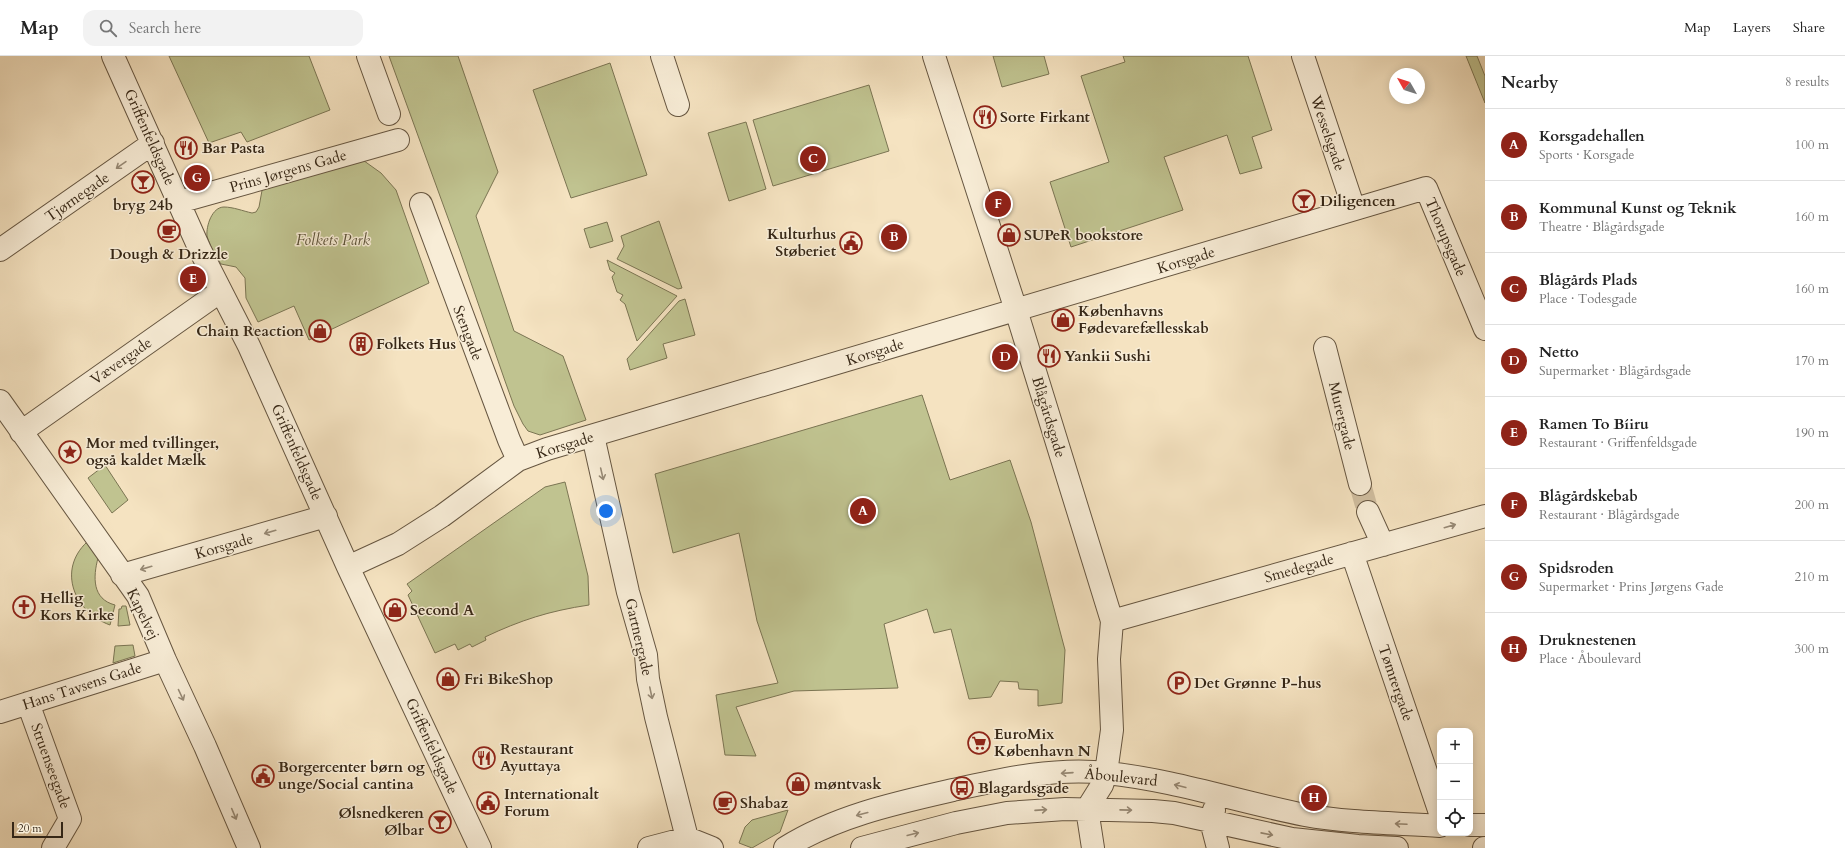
<!DOCTYPE html>
<meta charset="utf-8">
<style>
:root{--surface:#fff;--page:#f2f2f2;--text:#222;--muted:#767676;--line:#e0e0e0;--accent:#8f2418}
body{margin:0;font-family:Cardo,serif;background:var(--page);color:var(--text)}
.controls{position:absolute;right:12px;bottom:12px;display:grid;overflow:hidden;border-radius:8px;box-shadow:0 2px 10px #0003}
.controls button{width:36px;height:36px;display:grid;place-items:center;padding:0;border:0;border-bottom:1px solid var(--line);background:var(--surface);color:var(--text);font:20px sans-serif}
.compass{position:absolute;left:1389px;top:12px;width:36px;height:36px;border-radius:50%;background:var(--surface);box-shadow:0 2px 10px #0003;rotate:309deg}
.scale{position:absolute;left:12px;bottom:10px;width:51px;box-sizing:border-box;padding-left:4px;border:2px solid #362716;border-top:0;font-size:11px;line-height:14px;white-space:nowrap;color:#362716;-webkit-text-stroke:3px #f8edd7;paint-order:stroke}
.you{position:absolute;left:606px;top:455px;width:14px;height:14px;margin:-10px;border:3px solid #fff;border-radius:50%;background:#1a73e8;box-shadow:0 0 0 6px #1a73e833}
.badge{display:grid;place-items:center;width:26px;height:26px;border-radius:50%;background:var(--accent);color:#fff;font-size:13px;font-weight:700}
.pin{position:absolute;translate:-50% -50%;border:2px solid #fff;box-shadow:0 1px 4px #0006}
.list{margin:0;padding:0;list-style:none}
h2{display:flex;justify-content:space-between;align-items:center;height:52px;margin:0;padding:0 16px;font-size:17px}
h2 small{font-size:13px;font-weight:400;color:var(--muted)}
.list li{display:grid;grid-template-columns:26px 1fr auto;gap:12px;align-items:center;box-sizing:border-box;height:72px;padding:0 16px;border-top:1px solid var(--line)}
.list b{display:block;font-size:15px;white-space:nowrap}
.list p{margin:0;font-size:13px;white-space:nowrap;color:var(--muted)}
.list em{font-size:13px;font-style:normal;color:var(--muted)}
.icon{flex:none;width:22px;height:22px;fill:none;stroke:currentColor;stroke-width:2;stroke-linecap:round;stroke-linejoin:round}
.map{position:relative;flex:none;width:1485px;height:792px;overflow:hidden}
header{display:flex;align-items:center;gap:24px;box-sizing:border-box;height:56px;padding:0 20px;background:var(--surface);border-bottom:1px solid var(--line)}
header strong{font-size:19px}
nav{display:flex;gap:22px;margin-inline-start:auto;font-size:14px}
.search{width:280px;height:36px;background:var(--page);display:flex;align-items:center;gap:10px;box-sizing:border-box;padding:0 14px;border-radius:12px;color:var(--muted);font-size:15px}
main{display:flex}
aside{flex:1;background:var(--surface)}
.map>svg:first-child{display:block}
</style>
<header>
<strong>Map</strong>
<div class="search"><svg class="icon" aria-label="search" viewBox="0 0 24 24"><circle cx="10" cy="10" r="6"/><path d="M15 15l6 6"/></svg>Search here</div>
<nav><a>Map</a><a>Layers</a><a>Share</a></nav>
</header>
<main>
<div class="map">
<svg width="1485" height="792" viewBox="0 0 1485 792">
<rect width="100%" height="100%" fill="#f5e3c1"/>
<filter id="stains"><feTurbulence type="fractalNoise" baseFrequency=".005" numOctaves="4"/><feColorMatrix values="0 0 0 0 .2 0 0 0 0 .09 0 0 0 0 .02 0 0 0 .5 -.17"/></filter>
<radialGradient id="worn" r=".72"><stop offset=".6" stop-color="#630" stop-opacity="0"/><stop offset="1" stop-color="#630" stop-opacity=".3"/></radialGradient>
<path fill="#c0c390" stroke="#7b7553" d="M 169,0 L 309,0 L 330,54 L 247,86 L 241,76 L 209,87 Z
M 389,0 L 458,0 L 498,116 L 476,160 L 514,275 L 563,300 L 586,364 L 540,379 L 528,375 L 523,368 L 514,350 L 505,325 L 460,195 Z
M 993,0 L 1044,0 L 1049,18 L 1002,31 Z
M 1123,0 L 1248,0 L 1272,74 L 1252,81 L 1262,112 L 1240,118 L 1227,79 L 1164,101 L 1183,154 L 1071,191 L 1050,126 L 1109,106 L 1081,20 L 1125,6 Z
M 1466,0 L 1477,0 L 1485,20 L 1485,47 Z
M 610,7 L 647,119 L 571,142 L 533,34 Z
M 869,29 L 889,95 L 773,130 L 753,64 Z
M 746,66 L 766,133 L 729,145 L 708,77 Z
M 360,102 L 381,117 L 396,134 L 429,227 L 309,284 L 294,250 L 258,266 L 246,242 L 245,222 L 236,211 L 221,208 C 216,201 209,188 207,180 C 206,170 212,151 224,151 C 233,151 243,155 252,157 L 256,156 L 259,151 L 263,129 Z
M 659,165 L 682,232 L 678,233 L 617,203 L 624,190 L 621,180 Z
M 607,166 L 613,185 L 590,192 L 584,173 Z
M 607,204 L 677,240 L 637,285 L 625,248 L 620,244 L 623,239 L 617,236 L 612,221 L 615,217 L 610,214 Z
M 685,243 L 695,279 L 663,288 L 667,302 L 630,314 L 627,303 L 679,245 Z
M 922,339 L 950,424 L 1010,404 L 1031,466 L 1065,594 L 1062,647 L 1038,650 L 1038,634 L 1019,633 L 1018,626 L 1000,625 L 991,641 L 969,643 L 951,573 L 934,577 L 927,553 L 884,568 L 898,632 L 794,635 L 736,651 L 756,700 L 725,699 L 716,639 L 778,627 L 757,565 L 739,477 L 673,497 L 655,418 Z
M 105,409 L 128,444 L 112,457 L 88,422 Z
M 565,426 L 588,520 L 589,549 C 549,555 521,564 485,581 L 486,584 L 472,591 L 470,588 L 458,594 L 455,588 L 435,597 L 408,539 L 412,535 L 407,528 L 545,431 Z
M 87,486 L 98,502 C 93,521 92,543 115,549 L 110,569 C 74,556 57,514 87,486 Z
M 122,550 L 126,550 L 130,569 L 118,570 L 119,553 L 121,553 Z
M 133,589 L 135,600 L 113,607 L 115,590 Z
M 788,754 L 780,776 L 752,792 L 739,787 L 745,771 L 752,764 Z"/>
<g fill="none" stroke-linecap="round" stroke-linejoin="round">
<path stroke="#cfbd9f" stroke-width="22" stroke-dasharray="22 11" stroke-linecap="butt" d="M 1360,428 L 1368,456"/>
<g stroke="#665641" stroke-width="24">
<path id="minor" d="M 113,0 L 200,194 L 249,290 L 348,511 L 480,792
M 368,0 L 389,58
M 662,0 L 678,49
M 934,0 L 1016,254 L 1112,565 L 1109,603 L 1112,674 L 1106,717 L 1102,729 L 1087,753 L 1093,792
M 1303,0 L 1354,153
M 179,146 L 398,84
M 421,148 L 509,384 L 518,404
M 0,194 L 153,87
M 1325,292 L 1360,428
M 0,345 L 138,540 L 165,604 L 205,690 L 249,792
M 21,376 L 221,235
M 593,380 L 628,536 L 646,599 L 648,623 L 656,661 L 687,782
M 1368,456 L 1383,489
M 1352,497 L 1440,757
M 348,511 L 398,488 L 442,460 L 518,404 L 547,393 L 1426,132 L 1485,273
M 122,519 L 326,460
M 1112,565 L 1485,460
M 28,647 L 70,763 L 53,792
M 0,656 L 165,604
M 1214,754 L 1211,765 L 1218,792
M 1470,769 L 1485,769
M 649,792 L 687,782 L 712,792
M 785,792 C 836,760 896,747 953,734 C 1003,723 1056,711 1107,717 C 1174,724 1239,746 1305,759 C 1349,767 1395,767 1440,770
M 862,792 L 956,767 L 1007,757 L 1065,753 L 1153,755 L 1174,757 L 1292,783 L 1358,790 L 1397,792
M 1484,792 L 1485,792"/>
</g>
<use href="#minor" stroke="#f8edd7" stroke-width="22"/>
</g>
<defs><path id="oneway-shaft" d="M-6 0H5M1.5-3L5.5 0L1.5 3" fill="none" stroke-width="1.6" stroke-linecap="round" stroke-linejoin="round"/></defs>
<g stroke="#978a76">
<use href="#oneway-shaft" transform="translate(121 109) rotate(145)"/>
<use href="#oneway-shaft" transform="translate(602 418) rotate(77)"/>
<use href="#oneway-shaft" transform="translate(1450 470) rotate(-16)"/>
<use href="#oneway-shaft" transform="translate(270 476) rotate(164)"/>
<use href="#oneway-shaft" transform="translate(146 512) rotate(164)"/>
<use href="#oneway-shaft" transform="translate(651 637) rotate(78)"/>
<use href="#oneway-shaft" transform="translate(181 639) rotate(65)"/>
<use href="#oneway-shaft" transform="translate(1067 717) rotate(176)"/>
<use href="#oneway-shaft" transform="translate(1180 730) rotate(-166)"/>
<use href="#oneway-shaft" transform="translate(1041 754) rotate(-4)"/>
<use href="#oneway-shaft" transform="translate(1126 754) rotate(1)"/>
<use href="#oneway-shaft" transform="translate(234 758) rotate(67)"/>
<use href="#oneway-shaft" transform="translate(862 758) rotate(165)"/>
<use href="#oneway-shaft" transform="translate(1401 768) rotate(-177)"/>
<use href="#oneway-shaft" transform="translate(913 778) rotate(-14)"/>
<use href="#oneway-shaft" transform="translate(1267 778) rotate(11)"/>
</g>
<defs>
<g id="restaurant-ring" transform="scale(1.15)"><circle r="9.5" fill="#f8edd7" stroke="#8f2418" stroke-width="1.5"/><path d="M-5-6h1v4h1v-4h1v4h1v-4h1v5L-1.5 .5V6h-2V.5L-5-1ZM5-6V6H3V1.5H1.5Q1.5-4 5-6Z" fill="#8f2418"/></g>
<g id="bar-ring" transform="scale(1.15)"><circle r="9.5" fill="#f8edd7" stroke="#8f2418" stroke-width="1.5"/><path d="M-6-5H6L.8 .8V4.5H3.5V6h-7V4.5H-.8V.8Z" fill="#8f2418"/></g>
<g id="cafe-ring" transform="scale(1.15)"><circle r="9.5" fill="#f8edd7" stroke="#8f2418" stroke-width="1.5"/><path d="M-5.5-4.5H6V0H3Q3 3.5 0 3.5H-2.5Q-5.5 3.5-5.5 0ZM3-3.2v2h1.7v-2ZM-6 4.5H4V6H-6Z" fill="#8f2418"/></g>
<g id="shop-ring" transform="scale(1.15)"><circle r="9.5" fill="#f8edd7" stroke="#8f2418" stroke-width="1.5"/><path d="M-5-2.5h2.3a2.7 3.5 0 0 1 5.4 0H5L5.5 6h-11ZM-1.5-2.5h3a1.5 2.3 0 0 0-3 0Z" fill="#8f2418"/></g>
<g id="civic-ring" transform="scale(1.15)"><circle r="9.5" fill="#f8edd7" stroke="#8f2418" stroke-width="1.5"/><path d="M-.6-6.5H3V-4.5H.6V-3L4-1V1h2V6H-6V1h2V-1L-.6-3ZM-1.2 2.5V6h2.4V2.5Z" fill="#8f2418"/></g>
<g id="building-ring" transform="scale(1.15)"><circle r="9.5" fill="#f8edd7" stroke="#8f2418" stroke-width="1.5"/><path d="M-4-6H4V6H1V3H-1V6H-4ZM-2.5-4.3h1.7v1.8h-1.7ZM.8-4.3h1.7v1.8H.8ZM-2.5-1h1.7V.8h-1.7ZM.8-1h1.7V.8H.8Z" fill="#8f2418"/></g>
<g id="sight-ring" transform="scale(1.15)"><circle r="9.5" fill="#f8edd7" stroke="#8f2418" stroke-width="1.5"/><path d="M0-6L1.8-2.2L6-1.7L2.9 1.2L3.7 5.4L0 3.3L-3.7 5.4L-2.9 1.2L-6-1.7L-1.8-2.2Z" fill="#8f2418"/></g>
<g id="church-ring" transform="scale(1.15)"><circle r="9.5" fill="#f8edd7" stroke="#8f2418" stroke-width="1.5"/><path d="M-1.2-6h2.4v3.5h3.3v2.4h-3.3V6h-2.4V-.1h-3.3v-2.4h3.3Z" fill="#8f2418"/></g>
<g id="parking-ring" transform="scale(1.15)"><circle r="9.5" fill="#f8edd7" stroke="#8f2418" stroke-width="1.5"/><path d="M-3.5-5.5H1a3.5 3.5 0 0 1 0 7H-1V5.5H-3.5ZM-1-3.4V-.6H.8a1.4 1.4 0 0 0 0-2.8Z" fill="#8f2418"/></g>
<g id="supermarket-ring" transform="scale(1.15)"><circle r="9.5" fill="#f8edd7" stroke="#8f2418" stroke-width="1.5"/><path d="M-6-5.5h2.5l.6 2H6L4.5 2H-2.5L-4.4-4H-6ZM-1.5 3.2a1.3 1.3 0 1 0 .1 0ZM3 3.2a1.3 1.3 0 1 0 .1 0Z" fill="#8f2418"/></g>
<g id="bus-ring" transform="scale(1.15)"><circle r="9.5" fill="#f8edd7" stroke="#8f2418" stroke-width="1.5"/><path d="M-5-6H5V4H4V6H2V4H-2V6H-4V4H-5ZM-3.5-4V0h7V-4ZM-3.5 1.2v1.5H-2V1.2ZM2 1.2v1.5H3.5V1.2Z" fill="#8f2418"/></g>
</defs>
<g fill-rule="evenodd">
<use href="#restaurant-ring" x="985" y="61"/>
<use href="#restaurant-ring" x="186" y="92"/>
<use href="#bar-ring" x="143" y="126"/>
<use href="#bar-ring" x="1304" y="145"/>
<use href="#cafe-ring" x="169" y="175"/>
<use href="#shop-ring" x="1009" y="179"/>
<use href="#civic-ring" x="851" y="187"/>
<use href="#shop-ring" x="1063" y="264"/>
<use href="#shop-ring" x="320" y="275"/>
<use href="#building-ring" x="361" y="288"/>
<use href="#restaurant-ring" x="1049" y="300"/>
<use href="#sight-ring" x="70" y="396"/>
<use href="#church-ring" x="24" y="551"/>
<use href="#shop-ring" x="395" y="554"/>
<use href="#shop-ring" x="448" y="623"/>
<use href="#parking-ring" x="1179" y="627"/>
<use href="#supermarket-ring" x="979" y="687"/>
<use href="#restaurant-ring" x="484" y="702"/>
<use href="#civic-ring" x="263" y="720"/>
<use href="#shop-ring" x="798" y="728"/>
<use href="#bus-ring" x="962" y="732"/>
<use href="#civic-ring" x="488" y="747"/>
<use href="#cafe-ring" x="725" y="747"/>
<use href="#bar-ring" x="440" y="766"/>
</g>
<g text-anchor="middle" dominant-baseline="central" stroke-width="3" stroke-linejoin="round" paint-order="stroke">
<g font-size="15" font-weight="bold" fill="#362716" stroke="#f8edd7" text-anchor="start">
<text x="1000" y="61">Sorte Firkant</text>
<text x="202" y="92">Bar Pasta</text>
<text x="1320" y="145">Diligencen</text>
<text x="143" y="149" text-anchor="middle">bryg 24b</text>
<text x="836" y="178" text-anchor="end">Kulturhus<tspan x="836" dy="17">Støberiet</tspan></text>
<text x="1024" y="179">SUPeR bookstore</text>
<text x="169" y="198" text-anchor="middle">Dough &amp; Drizzle</text>
<text x="1078" y="255">Københavns<tspan x="1078" dy="17">Fødevarefællesskab</tspan></text>
<text x="304" y="275" text-anchor="end">Chain Reaction</text>
<text x="376" y="288">Folkets Hus</text>
<text x="1064" y="300">Yankii Sushi</text>
<text x="86" y="387">Mor med tvillinger,<tspan x="86" dy="17">også kaldet Mælk</tspan></text>
<text x="40" y="542">Hellig<tspan x="40" dy="17">Kors Kirke</tspan></text>
<text x="410" y="554">Second A</text>
<text x="464" y="623">Fri BikeShop</text>
<text x="1194" y="627">Det Grønne P-hus</text>
<text x="994" y="678">EuroMix<tspan x="994" dy="17">København N</tspan></text>
<text x="500" y="693">Restaurant<tspan x="500" dy="17">Ayuttaya</tspan></text>
<text x="278" y="711">Borgercenter børn og<tspan x="278" dy="17">unge/Social cantina</tspan></text>
<text x="814" y="728">møntvask</text>
<text x="978" y="732">Blagardsgade</text>
<text x="504" y="738">Internationalt<tspan x="504" dy="17">Forum</tspan></text>
<text x="740" y="747">Shabaz</text>
<text x="424" y="757" text-anchor="end">Ølsnedkeren<tspan x="424" dy="17">Ølbar</tspan></text>
</g>
<g font-size="15" fill="#362716" stroke="#f8edd7">
<text transform="translate(1328 77) rotate(71)">Wesselsgade</text>
<text transform="translate(150 81) rotate(66)">Griffenfeldsgade</text>
<text transform="translate(288 115) rotate(-16)">Prins Jørgens Gade</text>
<text transform="translate(77 141) rotate(-35)">Tjørnegade</text>
<text transform="translate(1446 181) rotate(67)">Thorupsgade</text>
<text transform="translate(1186 204) rotate(-17)">Korsgade</text>
<text transform="translate(468 277) rotate(69)">Stengade</text>
<text transform="translate(875 296) rotate(-17)">Korsgade</text>
<text transform="translate(121 305) rotate(-35)">Vævergade</text>
<text transform="translate(1342 360) rotate(76)">Murergade</text>
<text transform="translate(1049 361) rotate(73)">Blågårdsgade</text>
<text transform="translate(565 389) rotate(-17)">Korsgade</text>
<text transform="translate(297 396) rotate(66)">Griffenfeldsgade</text>
<text transform="translate(224 490) rotate(-16)">Korsgade</text>
<text transform="translate(1299 512) rotate(-16)">Smedegade</text>
<text transform="translate(143 558) rotate(64)">Kapelvej</text>
<text transform="translate(639 581) rotate(77)">Gartnergade</text>
<text transform="translate(1396 627) rotate(71)">Tømrergade</text>
<text transform="translate(82 630) rotate(-18)">Hans Tavsens Gade</text>
<text transform="translate(432 690) rotate(65)">Griffenfeldsgade</text>
<text transform="translate(51 710) rotate(70)">Struenseegade</text>
<text transform="translate(1121 721) rotate(6)">Åboulevard</text>
</g>
<g font-size="15" font-style="italic" fill="#584e34" stroke="#f8edd7">
<text x="333" y="184">Folkets Park</text>
</g>
</g>
<rect width="100%" height="100%" filter="url(#stains)"/>
<rect width="100%" height="100%" fill="url(#worn)"/>
</svg>
<div class="controls">
<button>+</button>
<button>−</button>
<button><svg class="icon" aria-label="locate" viewBox="0 0 24 24"><circle cx="12" cy="12" r="6"/><path d="M12 2v4M12 18v4M2 12h4M18 12h4"/></svg></button>
</div>
<svg class="compass" viewBox="-18 -18 36 36"><path d="M0-13l5 13h-10z" fill="#e53935"/><path d="M0 13l5-13h-10z" fill="#767676"/></svg>
<div class="scale">20 m</div>
<div class="you"></div>
<div class="pin badge" style="left:863px;top:455px">A</div>
<div class="pin badge" style="left:894px;top:181px">B</div>
<div class="pin badge" style="left:813px;top:103px">C</div>
<div class="pin badge" style="left:1005px;top:301px">D</div>
<div class="pin badge" style="left:193px;top:223px">E</div>
<div class="pin badge" style="left:998px;top:148px">F</div>
<div class="pin badge" style="left:197px;top:122px">G</div>
<div class="pin badge" style="left:1314px;top:742px">H</div>
</div>
<aside>
<h2>Nearby<small>8 results</small></h2>
<ul class="list">
<li><span class="badge">A</span><div><b>Korsgadehallen</b><p>Sports · Korsgade</p></div><em>100 m</em></li>
<li><span class="badge">B</span><div><b>Kommunal Kunst og Teknik</b><p>Theatre · Blågårdsgade</p></div><em>160 m</em></li>
<li><span class="badge">C</span><div><b>Blågårds Plads</b><p>Place · Todesgade</p></div><em>160 m</em></li>
<li><span class="badge">D</span><div><b>Netto</b><p>Supermarket · Blågårdsgade</p></div><em>170 m</em></li>
<li><span class="badge">E</span><div><b>Ramen To Bíiru</b><p>Restaurant · Griffenfeldsgade</p></div><em>190 m</em></li>
<li><span class="badge">F</span><div><b>Blågårdskebab</b><p>Restaurant · Blågårdsgade</p></div><em>200 m</em></li>
<li><span class="badge">G</span><div><b>Spidsroden</b><p>Supermarket · Prins Jørgens Gade</p></div><em>210 m</em></li>
<li><span class="badge">H</span><div><b>Druknestenen</b><p>Place · Åboulevard</p></div><em>300 m</em></li>
</ul>
</aside>
</main>
